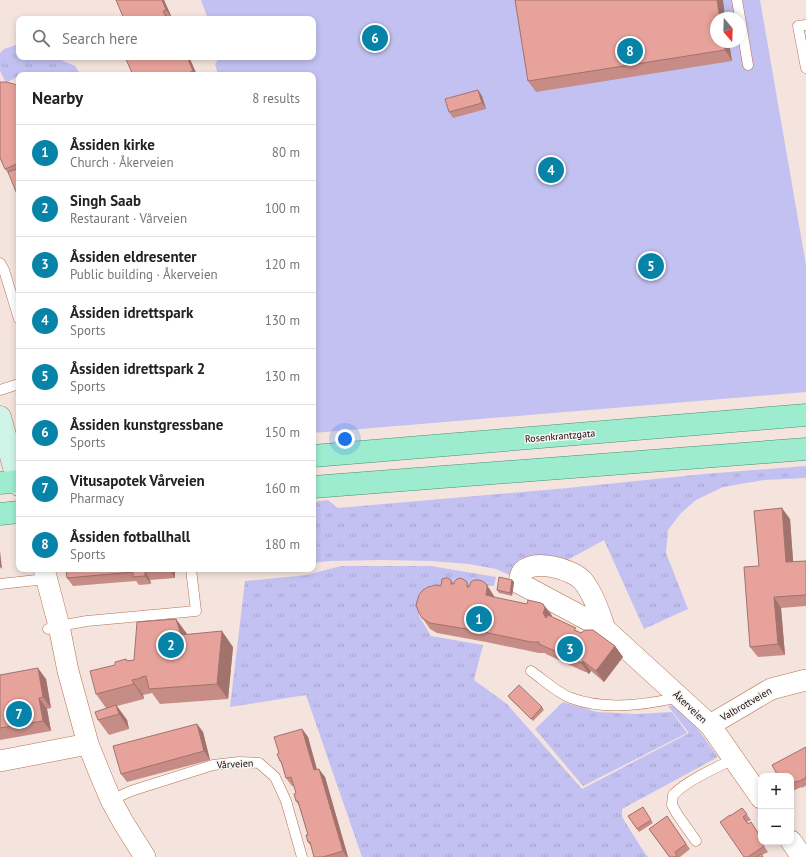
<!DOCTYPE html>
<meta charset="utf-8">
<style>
:root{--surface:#fff;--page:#f6f6f6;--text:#222;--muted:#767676;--line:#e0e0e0;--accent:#0883a8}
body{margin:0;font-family:"PT Sans",sans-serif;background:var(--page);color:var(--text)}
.controls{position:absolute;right:12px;bottom:12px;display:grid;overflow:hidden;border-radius:8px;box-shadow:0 2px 6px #0003}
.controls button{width:36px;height:36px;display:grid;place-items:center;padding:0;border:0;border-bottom:1px solid var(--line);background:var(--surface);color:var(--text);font:20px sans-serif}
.compass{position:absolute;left:710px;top:12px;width:36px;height:36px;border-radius:50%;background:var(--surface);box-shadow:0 2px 6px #0003;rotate:161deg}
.you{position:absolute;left:345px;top:439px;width:14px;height:14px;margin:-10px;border:3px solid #fff;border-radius:50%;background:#1a73e8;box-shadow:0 0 0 6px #1a73e833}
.badge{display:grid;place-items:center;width:26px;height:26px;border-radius:50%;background:var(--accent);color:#fff;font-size:13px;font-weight:700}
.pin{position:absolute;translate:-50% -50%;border:2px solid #fff;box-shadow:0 1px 4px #0006}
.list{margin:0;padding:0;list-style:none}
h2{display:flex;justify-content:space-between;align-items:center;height:52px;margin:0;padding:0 16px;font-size:17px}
h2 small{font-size:13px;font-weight:400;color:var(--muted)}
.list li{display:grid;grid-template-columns:26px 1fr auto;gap:12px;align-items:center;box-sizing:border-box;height:56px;padding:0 16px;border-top:1px solid var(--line)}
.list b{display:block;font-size:15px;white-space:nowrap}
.list p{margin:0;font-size:13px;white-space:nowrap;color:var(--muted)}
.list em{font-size:13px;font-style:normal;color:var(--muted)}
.icon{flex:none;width:22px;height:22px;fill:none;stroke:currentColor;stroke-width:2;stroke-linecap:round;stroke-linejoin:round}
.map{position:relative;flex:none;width:806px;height:857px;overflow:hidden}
.search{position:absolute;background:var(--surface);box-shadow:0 2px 6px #0003;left:16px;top:16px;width:300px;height:44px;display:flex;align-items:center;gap:10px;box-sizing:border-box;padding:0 14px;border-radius:8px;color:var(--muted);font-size:15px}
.panel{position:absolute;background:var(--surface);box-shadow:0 2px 6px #0003;left:16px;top:72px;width:300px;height:500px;border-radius:8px}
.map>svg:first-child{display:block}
</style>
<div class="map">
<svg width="806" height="857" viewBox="0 0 806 857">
<defs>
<pattern id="park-tufts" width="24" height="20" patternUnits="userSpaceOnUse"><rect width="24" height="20" fill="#c3c1f1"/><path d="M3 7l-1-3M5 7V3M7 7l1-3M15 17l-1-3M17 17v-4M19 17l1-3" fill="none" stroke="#a7a4cd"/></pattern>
</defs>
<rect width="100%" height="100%" fill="#f4e4dd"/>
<path fill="#c3c1f1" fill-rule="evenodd" d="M 201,0 L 760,0 L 806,265 L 806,392 L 313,433 L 313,75 L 218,75 L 215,64 L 220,57 L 313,57 L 313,19 L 208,19 ZM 716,18 L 740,18 L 740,42 L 716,42 Z"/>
<path fill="url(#park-tufts)" d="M 19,44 L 19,57 L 54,57 L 75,66 L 81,75 L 19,75 L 19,76 L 6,83 L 0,71 L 0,53 L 4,49 Z
M 806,466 L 806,478 L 764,480 L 723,487 L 696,500 L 681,513 L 668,530 L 666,553 L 688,609 L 644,629 L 604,540 L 562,563 L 514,577 L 496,569 L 469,564 L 431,561 L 381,560 L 330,561 L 313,563 L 313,502 L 328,500 L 338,508 L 568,488 L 704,474 Z
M 342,566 L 431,566 L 496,577 L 494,586 L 432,585 L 418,604 L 419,616 L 431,636 L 483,645 L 474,680 L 507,704 L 582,789 L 689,733 L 668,706 L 674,705 L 682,707 L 718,757 L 622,809 L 622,817 L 644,852 L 648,857 L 362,857 L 306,695 L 230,707 L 245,581 L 307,575 L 329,569 Z
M 563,702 L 597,712 L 637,714 L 672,712 L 687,733 L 583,786 L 535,729 Z"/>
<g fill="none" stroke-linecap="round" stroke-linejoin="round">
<g stroke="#b7714e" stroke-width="11">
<path id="service" d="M 737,0 L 748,65
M 806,25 L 798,26 L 806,68
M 0,263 L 4,270 L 19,319
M 0,390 L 19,384
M 0,584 L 46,579
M 48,629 L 59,626 L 87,621 L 196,611 L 191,569
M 531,671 C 544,680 557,693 571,698 C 605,711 646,705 680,697
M 111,800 L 131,791 L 213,765 L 239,762 L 259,763 L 275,777 L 286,801 L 302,857
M 696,841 L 677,814 L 672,805 L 673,795 C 686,781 715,768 734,759"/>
</g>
<g stroke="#b7714e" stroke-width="22">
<path id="minor" d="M 44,569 L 59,626 L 68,671 L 88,744 L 100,774 L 111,800 L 123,822 L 145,857
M 605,629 C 599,612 594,595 583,581 C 573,569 535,559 523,571 C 520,574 520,579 519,583 L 605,629 L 710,725 L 761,798
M 710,725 L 771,689 L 806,680
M 0,761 L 88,744
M 791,841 L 802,857"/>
</g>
<g stroke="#b7714e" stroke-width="23">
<path id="secondary" d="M 0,417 L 19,485"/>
</g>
<g stroke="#479273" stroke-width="23">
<path id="primary" d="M 313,456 L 806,415
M 0,483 L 19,481
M 313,487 L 806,449
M 0,514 L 19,512"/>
</g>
<use href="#service" stroke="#fff" stroke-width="10"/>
<use href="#minor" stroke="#fff" stroke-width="21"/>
<use href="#secondary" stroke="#cff5e8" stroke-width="22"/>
<use href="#primary" stroke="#9eecd0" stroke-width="22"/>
</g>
<path fill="#c78c85" d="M 164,0 L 172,18 L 170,19 L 124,19 Z
M 515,0 L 723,0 L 725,18 L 716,18 L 729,42 L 732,61 L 536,92 L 528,81 Z
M 189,57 L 197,75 L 133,75 Z
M 0,82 L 19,87 L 19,197 L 17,194 L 11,177 L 5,169 Z
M 478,90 L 482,96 L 486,109 L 453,118 L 449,112 Z
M 790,519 L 793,562 L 806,561 L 806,606 L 781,608 L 785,655 L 758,657 L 750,647 L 759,566 Z
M 66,569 L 175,569 L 175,578 L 150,580 L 151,584 L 139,585 L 136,581 L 73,586 L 67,578 Z
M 451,580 L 454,584 L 467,582 L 469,586 L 494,596 L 495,598 L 527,604 L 543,604 L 551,614 L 552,617 L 579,632 L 615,646 L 623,657 L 604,682 L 591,671 L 589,674 L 586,672 L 585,672 L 546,654 L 545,653 L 539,653 L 486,642 L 437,633 L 430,629 L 419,613 Z
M 512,580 L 514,582 L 512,596 L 499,593 L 497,590 Z
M 176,619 L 187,634 L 233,647 L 228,699 L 160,704 L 152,693 L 143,695 L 144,699 L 117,706 L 127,720 L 129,729 L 109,735 L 98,720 L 106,708 L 96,694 L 115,665 L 126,659 L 128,661 L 134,660 Z
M 0,675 L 46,679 L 51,708 L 47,709 L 51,731 L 0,740 Z
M 508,696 L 542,707 L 544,710 L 533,721 L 510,699 Z
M 197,724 L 203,732 L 210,760 L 127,782 L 121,774 Z
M 302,729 L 308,737 L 317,769 L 325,777 L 348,857 L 314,857 L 311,846 L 308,842 L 308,835 L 299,806 L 296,801 L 296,793 L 294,786 L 292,786 L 286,778 L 282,765 L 280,761 L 279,753 Z
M 806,747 L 806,786 L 801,788 L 801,787 L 791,792 L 791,776 Z
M 643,807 L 653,823 L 639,832 L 628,816 Z
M 742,808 L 751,820 L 747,822 L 748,824 L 751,822 L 761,837 L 761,842 L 764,842 L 762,843 L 768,852 L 762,855 L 763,857 L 744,857 L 730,816 Z
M 667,816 L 690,849 L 680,857 L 669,857 L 649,829 Z"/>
<path fill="#a2726c" d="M 162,0 L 164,0 L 172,18 L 166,10 Z
M 717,0 L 723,0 L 725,18 L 720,18 Z
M 163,11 L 169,19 L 167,19 Z
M 723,42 L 729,42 L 732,61 L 725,50 Z
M 187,57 L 189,57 L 197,75 L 196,75 L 193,71 Z
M 478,90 L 482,96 L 486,109 L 482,103 Z
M 782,508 L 790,519 L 794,573 L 786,562 Z
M 0,551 L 2,569 L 0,567 Z
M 169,569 L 175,569 L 175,578 L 170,570 Z
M 145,571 L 150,580 L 151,584 L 145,576 Z
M 512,580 L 514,582 L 512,596 L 510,593 Z
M 487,585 L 494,596 L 495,599 L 486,595 Z
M 774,597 L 781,608 L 785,655 L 778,644 Z
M 543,604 L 551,614 L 553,619 L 550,624 L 543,613 Z
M 176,619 L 187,634 L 191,650 L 181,635 Z
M 222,631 L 233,647 L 228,699 L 217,684 Z
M 615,646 L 623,657 L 604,682 L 596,671 Z
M 583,661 L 591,671 L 589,674 L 581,663 Z
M 38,668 L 46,679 L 51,708 L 43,697 Z
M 132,680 L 143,695 L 144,699 L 134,684 Z
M 39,698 L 47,709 L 51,731 L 43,721 Z
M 116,705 L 127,720 L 129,729 L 119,714 Z
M 197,724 L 203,732 L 210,760 L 204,751 Z
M 302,729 L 308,737 L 319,778 L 314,770 Z
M 319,769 L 325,777 L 348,857 L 347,857 L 343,851 Z"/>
<path fill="#e7a39b" stroke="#a2726c" d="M 116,0 L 162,0 L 166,10 L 163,11 L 167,19 L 124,19 Z
M 515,0 L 717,0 L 720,18 L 716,18 L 716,42 L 723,42 L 725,50 L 528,81 Z
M 125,57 L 187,57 L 193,71 L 183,75 L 133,75 Z
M 0,82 L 6,82 L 14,84 L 19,87 L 19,124 L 17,126 L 19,130 L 19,163 L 5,169 L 0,158 Z
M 478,90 L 482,103 L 449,112 L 445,99 Z
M 19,168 L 19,194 L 17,194 L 8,172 Z
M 782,508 L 786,562 L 806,561 L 806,595 L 774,597 L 778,644 L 750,647 L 744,567 L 759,566 L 754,511 Z
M 66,569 L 169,569 L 170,570 L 145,571 L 145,576 L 133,577 L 133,572 L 67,578 Z
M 499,577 L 512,580 L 510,593 L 497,590 Z
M 445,578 L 448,578 L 451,580 L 451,584 L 454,584 L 454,582 L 457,579 L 460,578 L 463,579 L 467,582 L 467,587 L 469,587 L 471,582 L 474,580 L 480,580 L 484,582 L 487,585 L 487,588 L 486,595 L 494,597 L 527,604 L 528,600 L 541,603 L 543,604 L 545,608 L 543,613 L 546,618 L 548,615 L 576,628 L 574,630 L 581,633 L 585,630 L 593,630 L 615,646 L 596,671 L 583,661 L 581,663 L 578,661 L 539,644 L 539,642 L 531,642 L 479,631 L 430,623 L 422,618 L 419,613 L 416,605 L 419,595 L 423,590 L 428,587 L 436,585 L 441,586 L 442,579 Z
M 176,619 L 181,635 L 222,631 L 217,684 L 149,689 L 146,676 L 141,677 L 141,678 L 132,680 L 134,684 L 96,694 L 90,671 L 115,665 L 115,662 L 126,659 L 127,661 L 134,660 L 137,622 Z
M 38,668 L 43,697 L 39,698 L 43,721 L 0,728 L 0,675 Z
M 519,685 L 542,707 L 531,719 L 508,696 Z
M 116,705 L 119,714 L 98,720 L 95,712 Z
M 197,724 L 204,751 L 121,774 L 113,746 Z
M 302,729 L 314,770 L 319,769 L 343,851 L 323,857 L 314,857 L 310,842 L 308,842 L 306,835 L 308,835 L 298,801 L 296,801 L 294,794 L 296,793 L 291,777 L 286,778 L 281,761 L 280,761 L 277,754 L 279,753 L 274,737 Z
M 806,747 L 806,777 L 805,777 L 806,778 L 797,782 L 797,781 L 791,784 L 791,776 L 778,776 L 772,765 Z
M 643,807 L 651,820 L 637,829 L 628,816 Z
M 742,808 L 747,814 L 743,817 L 748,824 L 751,822 L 760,836 L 758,838 L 764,846 L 748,857 L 744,857 L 720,822 L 730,815 L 730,816 Z
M 667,816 L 686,844 L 675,852 L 677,856 L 675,857 L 670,857 L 669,856 L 649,829 Z
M 761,854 L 763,857 L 756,857 Z"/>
<g text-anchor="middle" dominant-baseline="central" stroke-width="3" stroke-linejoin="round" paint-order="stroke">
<g font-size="10" fill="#1c0400" stroke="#f5f5f5">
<text transform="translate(560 436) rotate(-5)">Rosenkrantzgata</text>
<text transform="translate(746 704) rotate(-30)">Valbrottveien</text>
<text transform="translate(690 707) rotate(43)">Åkerveien</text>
<text transform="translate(235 764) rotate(-3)">Vårveien</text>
</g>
</g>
</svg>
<div class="controls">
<button>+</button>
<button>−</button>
</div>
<svg class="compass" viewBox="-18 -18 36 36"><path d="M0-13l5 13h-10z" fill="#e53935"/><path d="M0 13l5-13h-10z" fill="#767676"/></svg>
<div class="you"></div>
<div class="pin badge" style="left:479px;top:619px">1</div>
<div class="pin badge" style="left:171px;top:645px">2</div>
<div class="pin badge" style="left:570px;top:649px">3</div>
<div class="pin badge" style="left:551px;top:170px">4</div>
<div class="pin badge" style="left:651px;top:266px">5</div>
<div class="pin badge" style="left:375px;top:38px">6</div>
<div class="pin badge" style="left:19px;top:714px">7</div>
<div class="pin badge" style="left:630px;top:51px">8</div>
<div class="search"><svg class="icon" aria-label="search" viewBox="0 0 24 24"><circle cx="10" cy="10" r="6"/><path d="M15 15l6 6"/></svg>Search here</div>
<section class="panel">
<h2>Nearby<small>8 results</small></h2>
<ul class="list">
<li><span class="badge">1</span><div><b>Åssiden kirke</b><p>Church · Åkerveien</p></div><em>80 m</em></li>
<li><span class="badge">2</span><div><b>Singh Saab</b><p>Restaurant · Vårveien</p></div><em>100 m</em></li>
<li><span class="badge">3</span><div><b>Åssiden eldresenter</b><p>Public building · Åkerveien</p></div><em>120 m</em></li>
<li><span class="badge">4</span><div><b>Åssiden idrettspark</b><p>Sports</p></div><em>130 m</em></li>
<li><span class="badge">5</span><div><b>Åssiden idrettspark 2</b><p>Sports</p></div><em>130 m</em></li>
<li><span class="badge">6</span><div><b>Åssiden kunstgressbane</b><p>Sports</p></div><em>150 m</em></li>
<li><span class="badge">7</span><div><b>Vitusapotek Vårveien</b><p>Pharmacy</p></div><em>160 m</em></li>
<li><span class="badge">8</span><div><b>Åssiden fotballhall</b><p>Sports</p></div><em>180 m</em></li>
</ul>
</section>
</div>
